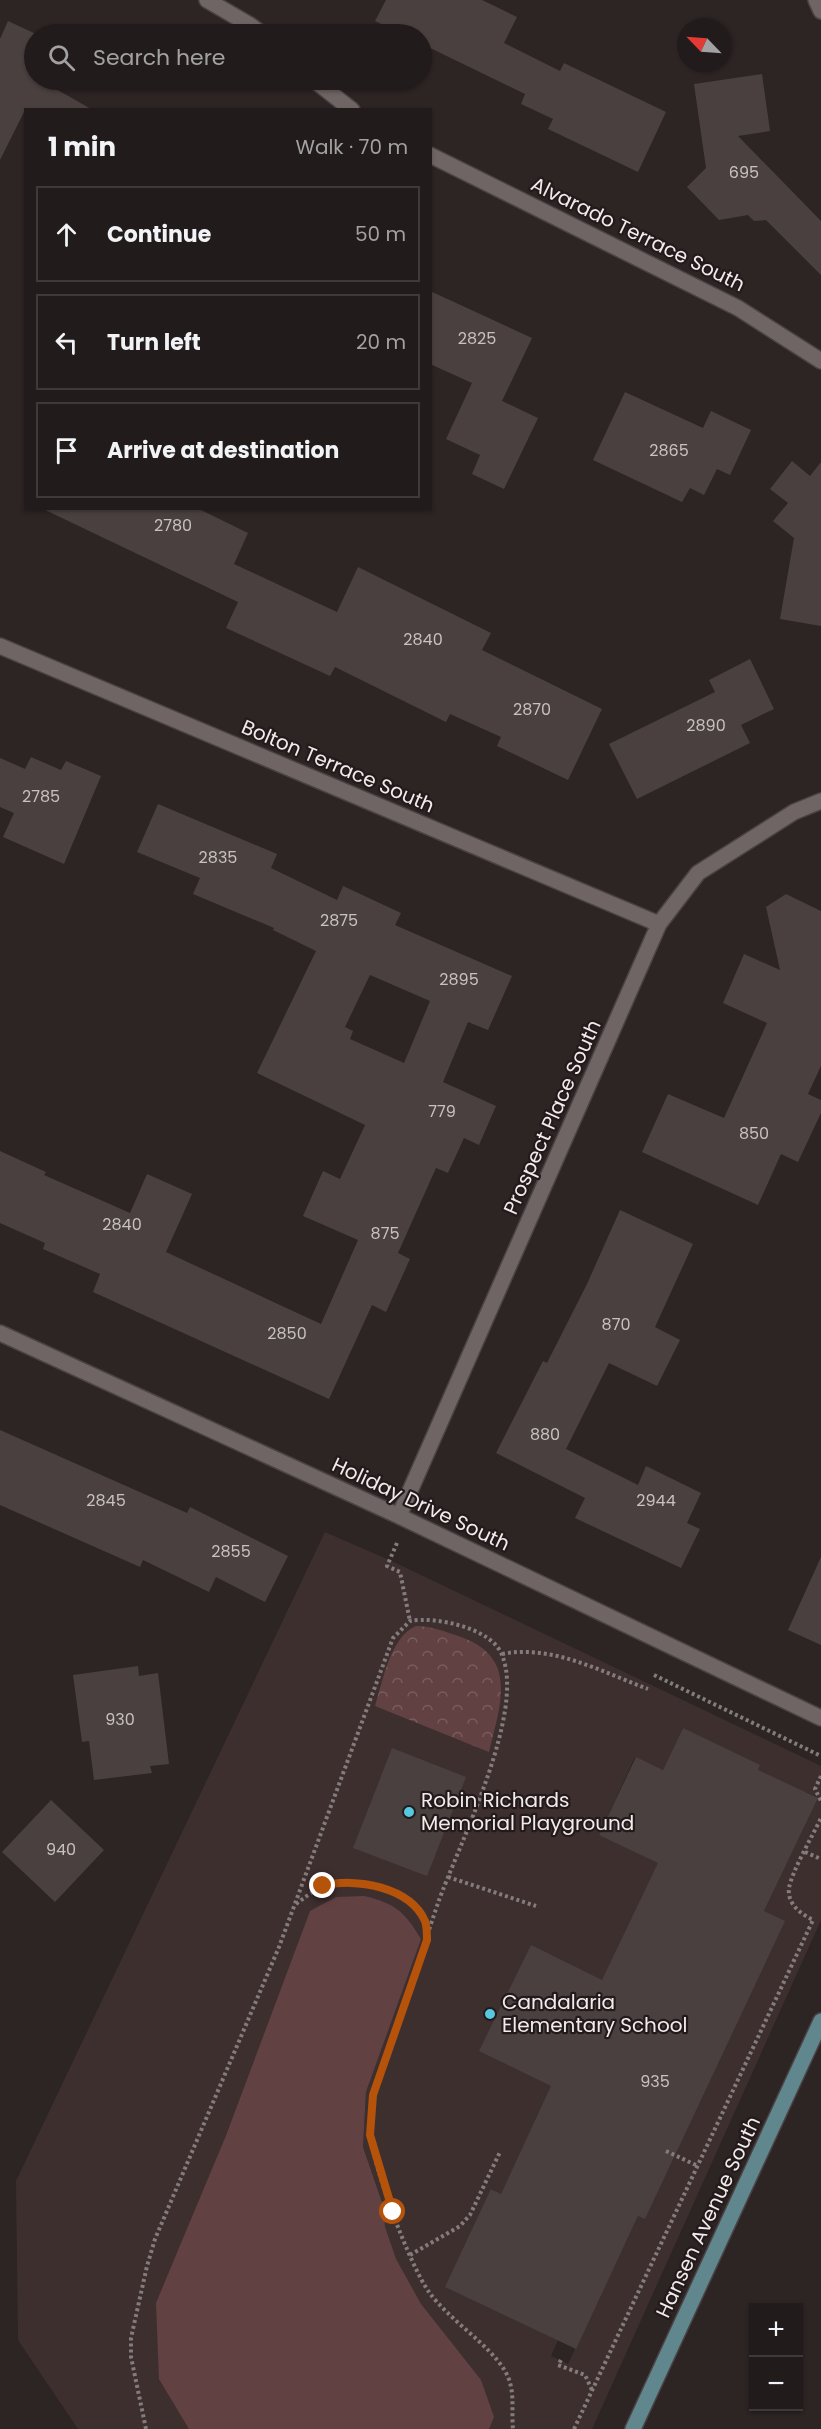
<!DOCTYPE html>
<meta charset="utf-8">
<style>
:root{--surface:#221b1b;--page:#2e2828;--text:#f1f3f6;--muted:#a2a1a3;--line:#3f393a}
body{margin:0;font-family:Poppins,sans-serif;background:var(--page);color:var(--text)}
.controls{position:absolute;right:18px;bottom:18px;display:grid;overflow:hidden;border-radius:0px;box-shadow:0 2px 4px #0004}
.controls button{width:54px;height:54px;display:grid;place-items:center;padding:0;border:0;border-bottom:2px solid var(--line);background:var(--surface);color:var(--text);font:30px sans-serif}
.compass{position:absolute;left:677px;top:18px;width:54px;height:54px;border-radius:50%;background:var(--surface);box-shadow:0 2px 4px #0004;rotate:295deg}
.stop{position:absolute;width:18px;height:18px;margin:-14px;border:4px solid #b45309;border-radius:50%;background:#fff}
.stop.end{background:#b45309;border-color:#fff;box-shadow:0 2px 6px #0008}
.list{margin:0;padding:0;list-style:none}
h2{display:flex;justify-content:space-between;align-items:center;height:78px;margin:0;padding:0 24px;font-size:26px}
h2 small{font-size:20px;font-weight:400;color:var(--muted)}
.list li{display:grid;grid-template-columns:39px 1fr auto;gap:18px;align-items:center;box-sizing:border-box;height:96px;margin:0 12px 12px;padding:0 12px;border:2px solid var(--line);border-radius:0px}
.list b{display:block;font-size:22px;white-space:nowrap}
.list em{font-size:20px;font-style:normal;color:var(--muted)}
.icon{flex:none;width:33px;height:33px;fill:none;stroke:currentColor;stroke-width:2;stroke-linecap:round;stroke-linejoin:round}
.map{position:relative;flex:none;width:821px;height:2429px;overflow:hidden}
.search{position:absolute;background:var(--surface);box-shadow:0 2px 4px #0004;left:24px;top:24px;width:408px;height:66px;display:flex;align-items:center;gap:15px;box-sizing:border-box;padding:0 21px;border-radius:33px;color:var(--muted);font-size:22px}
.panel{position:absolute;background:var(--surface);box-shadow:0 2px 4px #0004;left:24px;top:108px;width:408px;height:402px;border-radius:0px}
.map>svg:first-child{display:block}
</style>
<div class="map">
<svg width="821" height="2429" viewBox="0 0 821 2429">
<defs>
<pattern id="park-crowns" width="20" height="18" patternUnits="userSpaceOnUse" patternTransform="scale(1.5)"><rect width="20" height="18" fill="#624143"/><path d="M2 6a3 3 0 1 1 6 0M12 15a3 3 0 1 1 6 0" fill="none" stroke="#795d5e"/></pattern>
</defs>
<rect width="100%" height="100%" fill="#2d2424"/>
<path fill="#3e2f2f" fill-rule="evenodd" d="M 325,1532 L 396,1563 L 821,1766 L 821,1920 L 592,2429 L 78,2429 L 18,2340 L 16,2181 ZM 683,1728 L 800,1806 L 806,1792 L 818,1798 L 764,1911 L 672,2161 L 645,2218 L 638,2216 L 568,2364 L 551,2356 L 558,2340 L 492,2189 L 501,2194 L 667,1855 L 599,1835 L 635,1757 L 663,1770 ZM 310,1911 L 420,1939 L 366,2092 L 363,2147 L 382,2201 L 225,2138 Z"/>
<path fill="url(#park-crowns)" d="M 416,1626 C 432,1626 446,1632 461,1637 C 519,1658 500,1705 489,1752 L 375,1706 C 383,1681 390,1637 416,1626 Z"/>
<path fill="#624143" d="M 364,1896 C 395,1903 405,1912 421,1939 L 366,2092 L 363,2147 L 382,2202 L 385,2227 L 396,2259 L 421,2304 L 481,2380 L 494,2417 L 489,2429 L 189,2429 L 159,2379 L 156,2303 L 225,2138 L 310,1911 L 336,1897 Z"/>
<path fill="#4a4040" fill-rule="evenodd" d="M 386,0 L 482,0 L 517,17 L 504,43 L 560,71 L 564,63 L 666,112 L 638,172 L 548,129 L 553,119 L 521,104 L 525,94 L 422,44 L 422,34 L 403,34 L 375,21 Z
M 8,21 L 36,34 L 34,80 L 40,80 L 93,110 L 25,110 L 0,160 L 0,39 Z
M 762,74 L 770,131 L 738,136 L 821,221 L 821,275 L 766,220 L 754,221 L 748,215 L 719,220 L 687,187 L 706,168 L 694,84 Z
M 430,291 L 532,338 L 502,401 L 538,418 L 504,489 L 472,474 L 480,455 L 446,439 L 472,383 L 430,364 Z
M 625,392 L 703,428 L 711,411 L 751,430 L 730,475 L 717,469 L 704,495 L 690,488 L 682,502 L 593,460 Z
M 792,461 L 810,476 L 821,462 L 821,626 L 780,619 L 794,538 L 773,521 L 788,503 L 770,489 Z
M 41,508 L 197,508 L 248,533 L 234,564 L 337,612 L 358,567 L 491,633 L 482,650 L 602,709 L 568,780 L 497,746 L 501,737 L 450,714 L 446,722 L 335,667 L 330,676 L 226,628 L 238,602 Z
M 750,659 L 774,709 L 741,725 L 750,743 L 637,799 L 609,744 L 715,692 L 709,680 Z
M 31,757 L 61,770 L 66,761 L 101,776 L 64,864 L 3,837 L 14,813 L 0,807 L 0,758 L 25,769 Z
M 158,804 L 277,854 L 271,868 L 337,900 L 343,886 L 401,913 L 395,925 L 512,976 L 488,1030 L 468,1022 L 443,1082 L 496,1106 L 479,1145 L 464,1138 L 448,1173 L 436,1168 L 398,1253 L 410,1259 L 386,1312 L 372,1305 L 329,1399 L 93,1292 L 100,1274 L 43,1249 L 45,1243 L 0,1223 L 0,1151 L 46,1172 L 44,1175 L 130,1213 L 147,1174 L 192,1194 L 166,1252 L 321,1324 L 358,1240 L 303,1216 L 323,1171 L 340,1179 L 365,1125 L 257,1073 L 316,951 L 273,930 L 274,928 L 193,894 L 200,878 L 137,852 ZM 370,975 L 430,1001 L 404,1063 L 350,1039 L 353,1031 L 345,1027 Z
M 786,894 L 821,911 L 821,1066 L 808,1094 L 821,1100 L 821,1113 L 798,1162 L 781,1154 L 758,1205 L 642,1152 L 668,1094 L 724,1118 L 767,1023 L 723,1003 L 744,954 L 780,970 L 766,907 Z
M 620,1210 L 693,1244 L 655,1327 L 680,1340 L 657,1386 L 609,1363 L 566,1449 L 638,1485 L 646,1466 L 701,1493 L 687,1523 L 700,1529 L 681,1568 L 575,1518 L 585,1498 L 496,1453 L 543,1361 L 547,1363 L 587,1284 Z
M 0,1430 L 187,1513 L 190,1507 L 288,1556 L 265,1602 L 216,1577 L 209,1592 L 143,1560 L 140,1567 L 0,1505 Z
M 821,1557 L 821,1645 L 788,1630 Z
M 138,1666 L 139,1676 L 158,1673 L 169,1764 L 150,1766 L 152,1773 L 94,1780 L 89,1741 L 82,1742 L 73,1675 Z
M 683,1728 L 760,1765 L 758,1770 L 818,1798 L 764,1911 L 785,1921 L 645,2219 L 638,2216 L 576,2349 L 445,2287 L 491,2189 L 501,2194 L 551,2086 L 479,2051 L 531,1945 L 602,1980 L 658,1863 L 599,1835 L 636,1757 L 663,1770 Z
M 392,1748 L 466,1777 L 427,1876 L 353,1848 Z
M 51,1800 L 104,1850 L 55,1902 L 2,1852 Z"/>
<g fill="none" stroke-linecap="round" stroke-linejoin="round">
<g stroke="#4a4243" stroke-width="18">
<path id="street" d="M 207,0 L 250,25 L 262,34
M 816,0 L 821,11
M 314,80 L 352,110
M 430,155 L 738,308 L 821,361
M 0,646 L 659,924
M 0,1333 L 399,1516 L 821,1718
M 399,1516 L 659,924 L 698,873 L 794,812 L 821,801"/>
</g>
<g stroke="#4a4243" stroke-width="18">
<path id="secondary" d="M 633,2429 L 821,2021"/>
</g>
<path stroke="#847c7c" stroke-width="4" stroke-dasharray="3 3" stroke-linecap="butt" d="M 397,1543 L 387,1566 L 400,1572 L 410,1621
M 502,1654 C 552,1644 602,1672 648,1689
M 654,1675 L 821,1756
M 821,1776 L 815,1789 L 821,1801
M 805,1852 L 821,1859
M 448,1877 L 536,1906
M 296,1904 C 309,1894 321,1885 337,1882 C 362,1878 417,1895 426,1922 C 427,1926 426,1932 427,1936
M 666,2151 L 698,2166
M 410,2255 L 460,2226 L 470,2215 L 500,2152
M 561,2360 L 558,2365 L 585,2375 L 592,2390
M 146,2429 L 131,2357 L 131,2338 L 147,2266 L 155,2239 L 279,1947 L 393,1638 L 410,1621 C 435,1616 492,1628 502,1655 C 526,1713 459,1844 438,1903 C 418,1962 400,2021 377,2079 C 372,2097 369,2116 370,2134 C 373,2166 410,2266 429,2292 C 448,2319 490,2345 505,2371 C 516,2389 511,2410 513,2429
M 574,2429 L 813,1920 C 801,1914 787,1904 789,1888 C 792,1871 813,1835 821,1818"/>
<use href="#street" stroke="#6f6565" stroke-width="15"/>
<use href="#secondary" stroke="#60868e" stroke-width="15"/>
</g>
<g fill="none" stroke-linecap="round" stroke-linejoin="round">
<path stroke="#b45309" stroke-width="8" d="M 323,1886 C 355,1877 410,1887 425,1921 C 427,1926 427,1934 427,1940 L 373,2095 L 370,2135 L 393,2212"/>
</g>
<g fill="#56c9e1" stroke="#231a1b" stroke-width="2">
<circle cx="409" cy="1812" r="6"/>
<circle cx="490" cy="2014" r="6"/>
</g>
<g text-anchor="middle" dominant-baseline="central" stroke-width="4.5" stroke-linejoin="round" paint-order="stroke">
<g font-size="16" fill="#c8c0c1">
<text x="744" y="172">695</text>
<text x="477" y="338">2825</text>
<text x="669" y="450">2865</text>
<text x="173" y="525">2780</text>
<text x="423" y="639">2840</text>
<text x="532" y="709">2870</text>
<text x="706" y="725">2890</text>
<text x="41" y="796">2785</text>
<text x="218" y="857">2835</text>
<text x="339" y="920">2875</text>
<text x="459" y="979">2895</text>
<text x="442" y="1111">779</text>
<text x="754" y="1133">850</text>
<text x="122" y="1224">2840</text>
<text x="385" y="1233">875</text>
<text x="616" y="1324">870</text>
<text x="287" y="1333">2850</text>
<text x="545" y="1434">880</text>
<text x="106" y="1500">2845</text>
<text x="656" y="1500">2944</text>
<text x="231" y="1551">2855</text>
<text x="120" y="1719">930</text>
<text x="61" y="1849">940</text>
<text x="655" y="2081">935</text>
</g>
<g font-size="20" fill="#f2ebec" stroke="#231a1b">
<text transform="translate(638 234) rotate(26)">Alvarado Terrace South</text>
<text transform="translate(338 766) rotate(23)">Bolton Terrace South</text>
<text transform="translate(552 1117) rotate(-66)">Prospect Place South</text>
<text transform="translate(421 1504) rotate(25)">Holiday Drive South</text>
<text transform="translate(708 2217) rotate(-65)">Hansen Avenue South</text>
</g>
<g font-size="20" fill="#f2ebec" stroke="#231a1b" text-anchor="start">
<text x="421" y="1800">Robin Richards<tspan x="421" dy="23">Memorial Playground</tspan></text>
<text x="502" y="2002">Candalaria<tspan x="502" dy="23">Elementary School</tspan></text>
</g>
</g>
</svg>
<div class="controls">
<button>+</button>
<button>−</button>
</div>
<svg class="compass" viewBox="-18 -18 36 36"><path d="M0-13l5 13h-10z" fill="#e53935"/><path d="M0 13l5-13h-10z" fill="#a2a1a3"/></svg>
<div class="stop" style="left:393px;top:2212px"></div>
<div class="stop end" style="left:323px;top:1886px"></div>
<div class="search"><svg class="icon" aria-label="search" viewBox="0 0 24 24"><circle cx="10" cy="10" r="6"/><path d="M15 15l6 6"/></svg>Search here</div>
<section class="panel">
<h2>1 min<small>Walk · 70 m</small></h2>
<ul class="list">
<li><svg class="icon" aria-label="ahead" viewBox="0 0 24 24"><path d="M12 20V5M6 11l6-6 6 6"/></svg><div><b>Continue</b></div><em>50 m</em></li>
<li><svg class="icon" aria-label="left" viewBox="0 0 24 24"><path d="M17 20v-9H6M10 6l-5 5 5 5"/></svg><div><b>Turn left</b></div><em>20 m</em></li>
<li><svg class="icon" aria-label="arrive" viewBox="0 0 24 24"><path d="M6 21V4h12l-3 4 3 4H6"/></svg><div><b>Arrive at destination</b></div></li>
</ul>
</section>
</div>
